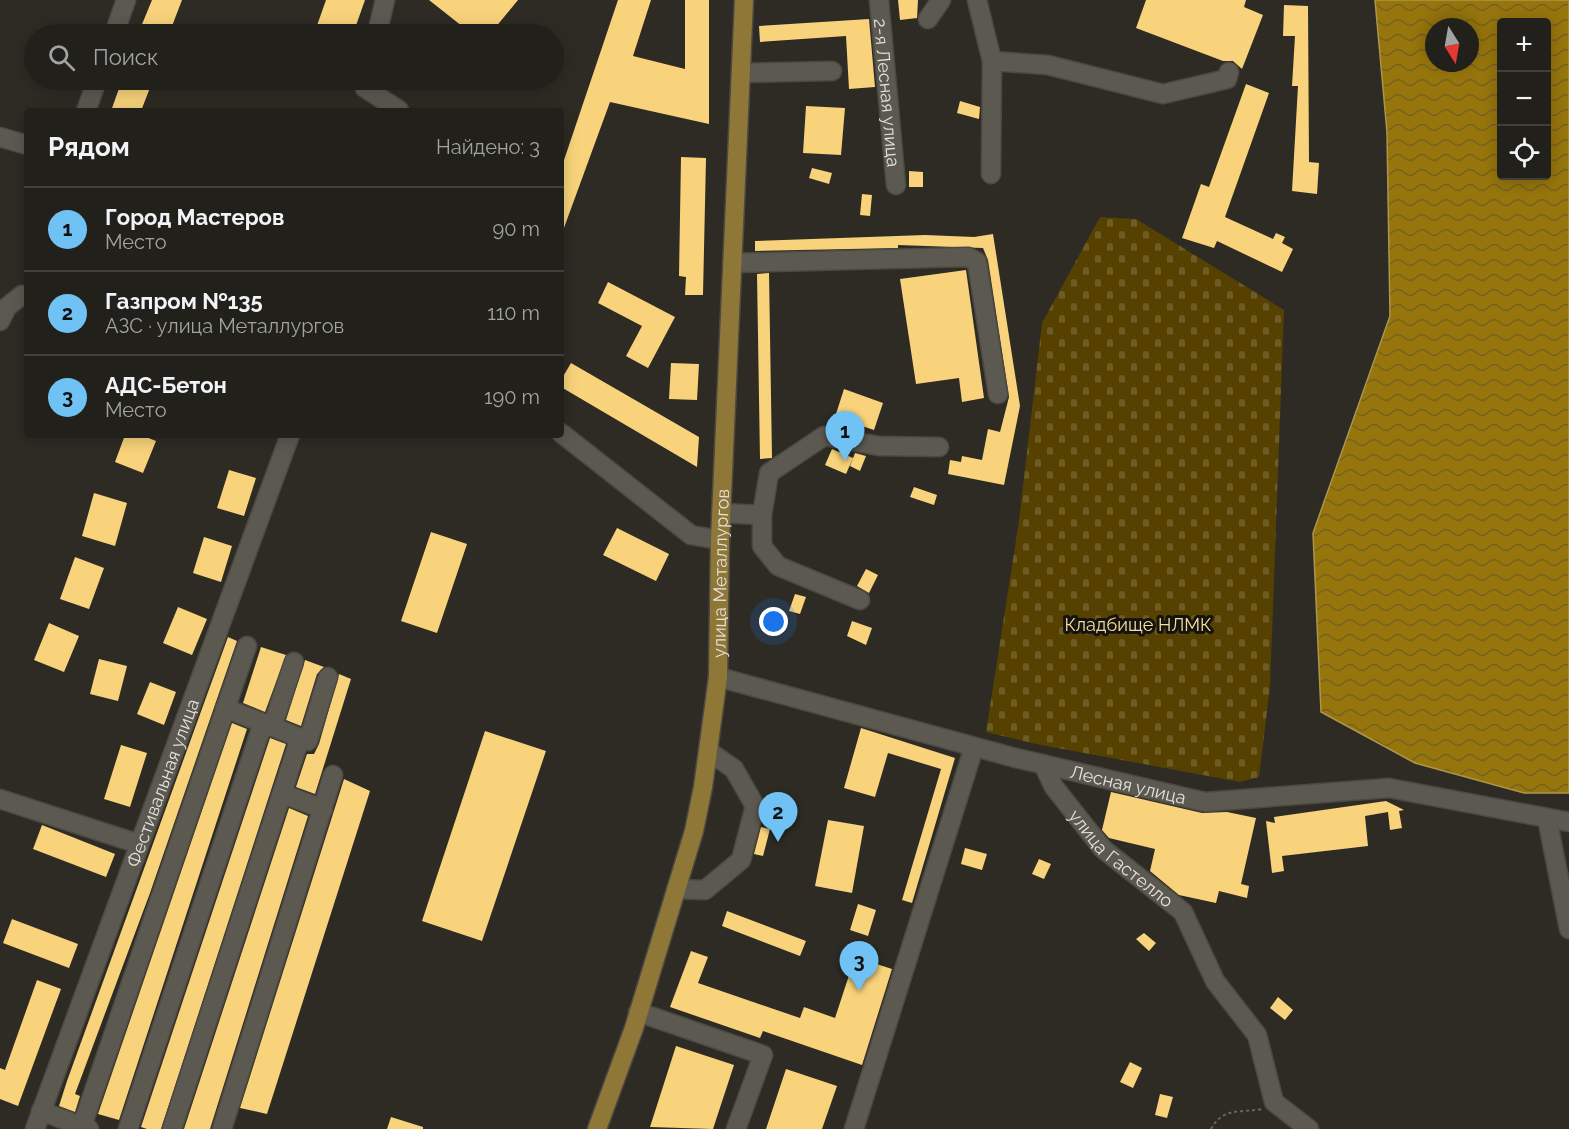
<!DOCTYPE html>
<html lang="ru">
<meta charset="utf-8">
<style>
:root{--surface:#22201b;--page:#2e2d28;--text:#f1f3f6;--muted:#a2a3a3;--line:#3f3e3a;--accent:#70c1f4}
body{margin:0;font-family:Raleway,sans-serif;background:var(--page);color:var(--text)}
.controls{position:absolute;right:18px;top:18px;display:grid;overflow:hidden;border-radius:6px;box-shadow:0 3px 15px #0003}
.controls button{width:54px;height:54px;display:grid;place-items:center;padding:0;border:0;border-bottom:2px solid var(--line);background:var(--surface);color:var(--text);font:30px sans-serif}
.compass{position:absolute;left:1425px;top:18px;width:54px;height:54px;border-radius:50%;background:var(--surface);box-shadow:0 3px 15px #0003;rotate:169deg}
.you{position:absolute;left:774px;top:622px;width:21px;height:21px;margin:-15px;border:4px solid #fff;border-radius:50%;background:#1a73e8;box-shadow:0 0 0 9px #1a73e833}
.badge{display:grid;place-items:center;width:39px;height:39px;border-radius:50%;background:var(--accent);color:#111;font-size:20px;font-weight:700}
.pin{position:absolute;translate:-50% -50px;filter:drop-shadow(0 2px 3px #0008)}
.pin::after{content:'';position:absolute;top:32px;width:21px;height:18px;background:inherit;clip-path:polygon(0 0,100% 0,50% 100%)}
.list{margin:0;padding:0;list-style:none}
h2{display:flex;justify-content:space-between;align-items:center;height:78px;margin:0;padding:0 24px;font-size:26px}
h2 small{font-size:20px;font-weight:400;color:var(--muted)}
.list li{display:grid;grid-template-columns:39px 1fr auto;gap:18px;align-items:center;box-sizing:border-box;height:84px;padding:0 24px;border-top:2px solid var(--line)}
.list b{display:block;font-size:22px;white-space:nowrap}
.list p{margin:0;font-size:20px;white-space:nowrap;color:var(--muted)}
.list em{font-size:20px;font-style:normal;color:var(--muted)}
.icon{flex:none;width:33px;height:33px;fill:none;stroke:currentColor;stroke-width:2;stroke-linecap:round;stroke-linejoin:round}
.map{position:relative;flex:none;width:1569px;height:1129px;overflow:hidden}
.search{position:absolute;background:var(--surface);box-shadow:0 3px 15px #0003;left:24px;top:24px;width:540px;height:66px;display:flex;align-items:center;gap:15px;box-sizing:border-box;padding:0 21px;border-radius:33px;color:var(--muted);font-size:22px}
.panel{position:absolute;background:var(--surface);box-shadow:0 3px 15px #0003;left:24px;top:108px;width:540px;height:330px;border-radius:6px}
.map>svg:first-child{display:block}
</style>
<div class="map">
<svg width="1569" height="1129" viewBox="0 0 1569 1129">
<defs>
<pattern id="cemetery-stones" width="16" height="16" patternUnits="userSpaceOnUse" patternTransform="scale(1.5)"><rect width="16" height="16" fill="#564100"/><path d="M2 7V4a2 2 0 0 1 4 0v3zM10 15v-3a2 2 0 0 1 4 0v3z" fill="#6e5c25"/></pattern>
<pattern id="water-waves" width="16" height="10" patternUnits="userSpaceOnUse" patternTransform="scale(1.5)"><rect width="16" height="10" fill="#96750c"/><path d="M0 5q4-4 8 0t8 0" fill="none" stroke="#756122"/></pattern>
</defs>
<rect width="100%" height="100%" fill="#2e2b24"/>
<path fill="url(#cemetery-stones)" d="M 1100,217 L 1136,219 L 1284,310 L 1270,686 L 1259,777 L 1240,782 L 1036,744 L 986,732 L 1019,521 L 1042,323 Z"/>
<path fill="url(#water-waves)" stroke="#ad964b" stroke-width="1.5" fill-rule="evenodd" d="M 1375,0 L 1569,0 L 1569,793 L 1524,793 L 1415,763 L 1321,712 L 1313,533 L 1390,316 L 1387,132 ZM 1502,22 L 1546,22 L 1546,176 L 1502,176 ZM 1434,27 L 1470,27 L 1470,63 L 1434,63 Z"/>
<path fill="#f8d37b" d="M 152,0 L 182,0 L 169,34 L 138,34 Z
M 326,0 L 365,0 L 353,34 L 314,34 Z
M 429,0 L 518,0 L 490,34 L 472,34 Z
M 618,0 L 651,0 L 633,56 L 685,69 L 685,0 L 709,0 L 709,124 L 610,102 L 561,236 L 561,169 Z
M 898,0 L 918,0 L 917,18 L 900,20 Z
M 1146,0 L 1246,0 L 1244,7 L 1263,15 L 1242,69 L 1233,61 L 1223,61 L 1136,28 Z
M 1284,5 L 1308,6 L 1309,162 L 1319,163 L 1317,194 L 1292,191 L 1298,86 L 1292,86 L 1295,36 L 1283,36 Z
M 869,19 L 875,87 L 849,89 L 846,36 L 760,42 L 759,26 Z
M 122,80 L 153,80 L 141,111 L 111,111 Z
M 1246,84 L 1269,93 L 1225,217 L 1273,239 L 1276,233 L 1285,237 L 1282,243 L 1293,249 L 1282,272 L 1217,241 L 1214,248 L 1182,238 L 1201,184 L 1209,187 Z
M 960,101 L 980,107 L 979,119 L 957,113 Z
M 806,106 L 845,108 L 841,155 L 803,153 Z
M 681,157 L 706,158 L 703,295 L 685,295 L 686,277 L 679,276 Z
M 812,168 L 832,173 L 829,184 L 809,178 Z
M 909,171 L 923,172 L 923,187 L 909,187 Z
M 862,194 L 872,195 L 870,216 L 860,215 Z
M 993,234 L 1020,406 L 1004,485 L 948,474 L 950,460 L 961,462 L 962,456 L 982,460 L 988,429 L 1000,432 L 1009,397 L 988,260 L 983,248 L 898,245 L 898,248 L 755,251 L 755,241 L 925,235 L 974,237 Z
M 966,270 L 984,398 L 962,402 L 959,378 L 916,384 L 900,279 Z
M 769,273 L 772,458 L 760,459 L 757,274 Z
M 608,282 L 675,317 L 648,368 L 626,356 L 642,326 L 598,303 Z
M 571,363 L 699,437 L 697,467 L 561,387 L 561,380 Z
M 671,363 L 699,364 L 697,400 L 669,399 Z
M 844,389 L 883,403 L 874,430 L 835,417 Z
M 125,435 L 141,435 L 156,441 L 143,473 L 115,462 Z
M 832,449 L 853,458 L 846,474 L 825,465 Z
M 855,453 L 866,456 L 860,471 L 850,466 Z
M 229,470 L 256,478 L 244,516 L 217,508 Z
M 914,487 L 937,495 L 934,505 L 910,497 Z
M 94,493 L 127,503 L 115,546 L 82,536 Z
M 617,528 L 669,554 L 656,581 L 603,555 Z
M 431,532 L 467,544 L 437,633 L 401,621 Z
M 204,537 L 232,546 L 221,582 L 193,573 Z
M 75,557 L 104,568 L 89,609 L 60,599 Z
M 866,569 L 878,575 L 869,593 L 857,586 Z
M 795,594 L 806,597 L 800,614 L 789,611 Z
M 178,607 L 207,619 L 192,655 L 163,643 Z
M 852,621 L 872,628 L 866,645 L 847,636 Z
M 49,623 L 79,636 L 64,672 L 34,660 Z
M 228,637 L 237,641 L 150,893 L 75,1094 L 80,1096 L 75,1112 L 59,1106 L 67,1081 Z
M 261,647 L 286,655 L 265,712 L 243,703 Z
M 99,659 L 127,666 L 118,701 L 90,694 Z
M 305,660 L 324,667 L 317,674 L 301,726 L 286,720 Z
M 339,674 L 351,679 L 315,794 L 296,787 L 307,754 L 314,754 L 319,744 Z
M 150,682 L 176,692 L 164,725 L 137,714 Z
M 232,723 L 247,729 L 119,1120 L 98,1114 Z
M 861,728 L 955,758 L 912,903 L 902,900 L 941,769 L 888,753 L 875,797 L 844,788 Z
M 485,731 L 546,751 L 482,941 L 422,921 Z
M 270,738 L 286,744 L 161,1129 L 147,1129 L 141,1127 Z
M 121,745 L 147,753 L 130,807 L 104,799 Z
M 344,779 L 370,791 L 267,1114 L 240,1108 Z
M 1111,792 L 1202,813 L 1227,812 L 1256,818 L 1241,884 L 1249,886 L 1247,898 L 1219,891 L 1216,903 L 1179,895 L 1150,871 L 1155,849 L 1109,838 L 1102,830 Z
M 1386,801 L 1404,810 L 1399,811 L 1402,828 L 1390,830 L 1388,812 L 1365,816 L 1368,846 L 1282,856 L 1284,871 L 1272,873 L 1266,821 L 1275,823 L 1274,817 Z
M 289,808 L 308,816 L 210,1129 L 184,1129 Z
M 828,820 L 864,826 L 852,893 L 815,886 Z
M 42,825 L 115,854 L 106,877 L 33,849 Z
M 761,827 L 770,829 L 763,856 L 754,854 Z
M 965,848 L 987,854 L 982,870 L 961,864 Z
M 1039,859 L 1051,864 L 1044,879 L 1032,874 Z
M 858,904 L 876,910 L 868,936 L 850,930 Z
M 727,911 L 806,941 L 800,956 L 722,926 Z
M 12,919 L 78,944 L 69,968 L 3,943 Z
M 1144,933 L 1156,943 L 1149,951 L 1136,939 Z
M 691,951 L 708,957 L 698,983 L 800,1018 L 804,1007 L 835,1018 L 855,957 L 892,969 L 862,1065 L 763,1031 L 760,1038 L 670,1007 Z
M 37,980 L 61,989 L 18,1106 L 0,1099 L 0,1068 L 5,1070 Z
M 1278,997 L 1293,1010 L 1285,1020 L 1270,1008 Z
M 676,1046 L 734,1065 L 713,1129 L 650,1127 Z
M 1130,1062 L 1142,1068 L 1133,1088 L 1120,1082 Z
M 786,1069 L 837,1086 L 822,1129 L 766,1129 Z
M 1160,1094 L 1173,1097 L 1167,1118 L 1155,1115 Z
M 391,1117 L 423,1127 L 423,1129 L 387,1129 Z"/>
<g fill="none" stroke-linecap="round" stroke-linejoin="round">
<g stroke="#4c4943" stroke-width="21">
<g id="minor">
<path id="s1" d="M 879,0 L 896,185"/>
<path d="M 977,0 L 992,61 L 991,174"/>
<path d="M 928,19 L 941,0"/>
<path d="M 114,34 L 126,0"/>
<path d="M 377,34 L 385,0"/>
<path d="M 992,61 L 1048,65 L 1163,94 L 1227,79 L 1229,72"/>
<path d="M 741,73 L 832,71"/>
<path d="M 367,80 L 365,88 L 399,110"/>
<path d="M 86,111 L 97,80"/>
<path d="M 0,137 L 27,145"/>
<path d="M 732,263 L 968,257 L 977,262 L 998,394"/>
<path d="M 0,321 L 7,307 L 22,295 L 27,297"/>
<path d="M 561,433 L 691,535 L 720,540"/>
<path d="M 721,513 L 762,515 L 769,473 L 824,436 L 879,446 L 939,447"/>
<path d="M 762,515 L 762,546 L 778,566 L 860,600"/>
<path id="s2" d="M 718,677 L 1016,758 L 1205,802 L 1389,788 L 1569,822"/>
<path d="M 225,708 L 308,741 L 328,677"/>
<path d="M 272,727 L 294,662"/>
<path id="s3" d="M 1043,764 L 1054,787 L 1103,849 L 1183,912 L 1215,981 L 1257,1035 L 1274,1102 L 1309,1129"/>
<path d="M 283,794 L 323,809"/>
<path d="M 0,799 L 139,844"/>
<path d="M 1547,818 L 1569,929"/>
<path d="M 676,889 L 705,890 L 741,860 L 755,806 L 734,769 L 708,751"/>
<path d="M 638,1012 L 763,1055 L 736,1129"/>
<path d="M 41,1111 L 89,1129"/>
<path d="M 82,1126 L 247,646"/>
<path id="s4" d="M 35,1129 L 290,435"/>
<path d="M 128,1129 L 263,723"/>
<path d="M 172,1129 L 300,738"/>
<path d="M 222,1129 L 333,775"/>
<path d="M 854,1129 L 974,747"/>
</g>
</g>
<g stroke="#4c4943" stroke-width="21">
<g id="major">
<path id="s5" d="M 597,1129 L 634,1028 L 694,831 L 703,787 L 718,677 L 720,540 L 744,0"/>
</g>
</g>
<path stroke="#6a6761" stroke-width="2" stroke-dasharray="3 3" stroke-linecap="butt" d="M 1211,1129 C 1223,1107 1240,1113 1262,1109"/>
<use href="#minor" stroke="#5c5951" stroke-width="18"/>
<use href="#major" stroke="#8e7737" stroke-width="18"/>
</g>
<g text-anchor="middle" dominant-baseline="central" stroke-width="6" stroke-linejoin="round" paint-order="stroke">
<g font-size="18" fill="#e4e2dd" stroke="#151310">
<text stroke="none"><textPath href="#s1" startOffset="93">2-я Лесная улица</textPath></text>
<text stroke="none"><textPath href="#s5" startOffset="573">улица Металлургов</textPath></text>
<text stroke="none"><textPath href="#s4" startOffset="369">Фестивальная улица</textPath></text>
<text stroke="none"><textPath href="#s2" startOffset="424">Лесная улица</textPath></text>
<text stroke="none"><textPath href="#s3" startOffset="124">улица Гастелло</textPath></text>
</g>
<g font-size="18" fill="#f9dd9d" stroke="#151310">
<text x="1138" y="624">Кладбище НЛМК</text>
</g>
</g>
</svg>
<div class="controls">
<button>+</button>
<button>−</button>
<button><svg class="icon" aria-label="locate" viewBox="0 0 24 24"><circle cx="12" cy="12" r="6"/><path d="M12 2v4M12 18v4M2 12h4M18 12h4"/></svg></button>
</div>
<svg class="compass" viewBox="-18 -18 36 36"><path d="M0-13l5 13h-10z" fill="#e53935"/><path d="M0 13l5-13h-10z" fill="#a2a3a3"/></svg>
<div class="you"></div>
<div class="pin badge" style="left:845px;top:461px">1</div>
<div class="pin badge" style="left:778px;top:842px">2</div>
<div class="pin badge" style="left:859px;top:991px">3</div>
<div class="search"><svg class="icon" aria-label="search" viewBox="0 0 24 24"><circle cx="10" cy="10" r="6"/><path d="M15 15l6 6"/></svg>Поиск</div>
<section class="panel">
<h2>Рядом<small>Найдено: 3</small></h2>
<ul class="list">
<li><span class="badge">1</span><div><b>Город Мастеров</b><p>Место</p></div><em>90 m</em></li>
<li><span class="badge">2</span><div><b>Газпром №135</b><p>АЗС · улица Металлургов</p></div><em>110 m</em></li>
<li><span class="badge">3</span><div><b>АДС-Бетон</b><p>Место</p></div><em>190 m</em></li>
</ul>
</section>
</div>
